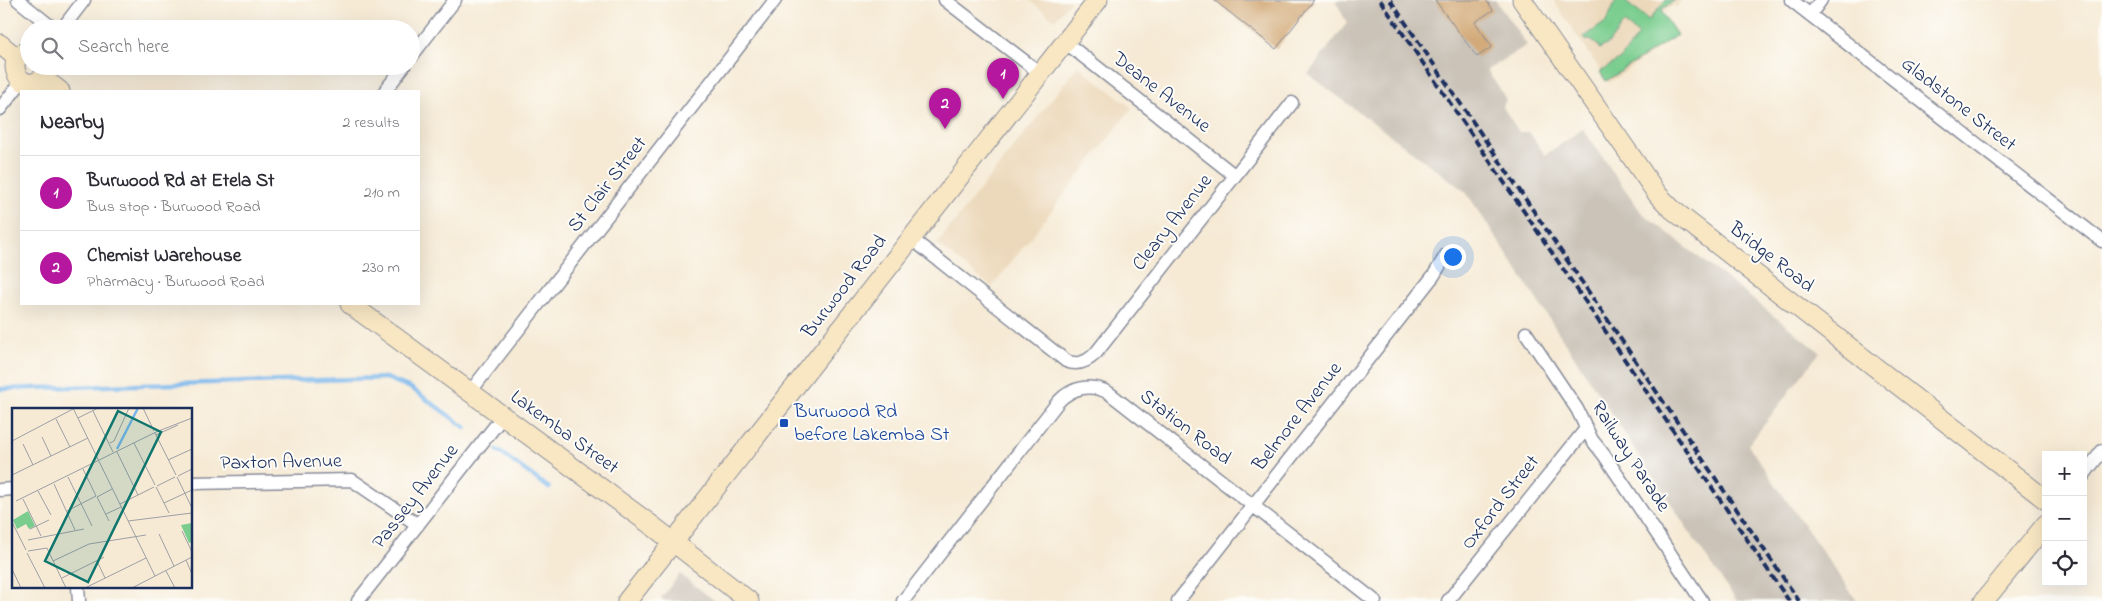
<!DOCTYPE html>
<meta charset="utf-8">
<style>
:root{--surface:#fff;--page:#f2f2f3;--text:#2b2b33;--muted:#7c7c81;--line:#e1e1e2;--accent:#b5179e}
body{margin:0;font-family:"Indie Flower",sans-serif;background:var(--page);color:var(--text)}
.controls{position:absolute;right:15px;bottom:15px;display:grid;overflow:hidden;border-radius:0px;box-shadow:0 5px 20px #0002}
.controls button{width:45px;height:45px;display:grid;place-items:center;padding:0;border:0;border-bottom:1px solid var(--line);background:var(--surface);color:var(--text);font:25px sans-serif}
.you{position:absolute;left:1452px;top:256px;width:18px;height:18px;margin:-12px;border:4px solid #fff;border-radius:50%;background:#1a73e8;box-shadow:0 0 0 8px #1a73e833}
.badge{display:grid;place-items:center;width:32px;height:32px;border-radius:50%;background:var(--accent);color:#fff;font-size:16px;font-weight:700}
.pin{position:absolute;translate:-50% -41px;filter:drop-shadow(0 1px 2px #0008)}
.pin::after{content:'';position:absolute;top:26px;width:18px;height:15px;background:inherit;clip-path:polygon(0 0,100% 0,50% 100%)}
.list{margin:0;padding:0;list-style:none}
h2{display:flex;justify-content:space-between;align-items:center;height:65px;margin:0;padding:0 20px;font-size:21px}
h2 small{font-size:16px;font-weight:400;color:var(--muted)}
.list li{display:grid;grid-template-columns:32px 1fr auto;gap:15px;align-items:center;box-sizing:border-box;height:75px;padding:0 20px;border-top:1px solid var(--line)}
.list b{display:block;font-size:19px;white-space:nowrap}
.list p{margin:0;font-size:16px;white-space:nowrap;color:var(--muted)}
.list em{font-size:16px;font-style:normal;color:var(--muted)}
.icon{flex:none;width:28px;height:28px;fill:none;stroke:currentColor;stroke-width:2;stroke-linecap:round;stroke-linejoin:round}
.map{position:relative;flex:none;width:2102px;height:601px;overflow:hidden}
.search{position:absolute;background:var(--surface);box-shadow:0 5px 20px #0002;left:20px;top:20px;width:400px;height:55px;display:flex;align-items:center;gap:12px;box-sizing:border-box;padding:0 18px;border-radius:28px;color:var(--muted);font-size:19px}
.panel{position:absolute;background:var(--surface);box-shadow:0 5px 20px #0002;left:20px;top:90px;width:400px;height:215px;border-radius:0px}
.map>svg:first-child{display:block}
</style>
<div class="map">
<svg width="2102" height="601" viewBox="0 0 2102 601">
<rect width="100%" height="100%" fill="#fdfcf7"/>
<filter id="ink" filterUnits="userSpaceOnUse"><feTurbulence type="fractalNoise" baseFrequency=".02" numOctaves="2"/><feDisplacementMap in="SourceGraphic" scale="10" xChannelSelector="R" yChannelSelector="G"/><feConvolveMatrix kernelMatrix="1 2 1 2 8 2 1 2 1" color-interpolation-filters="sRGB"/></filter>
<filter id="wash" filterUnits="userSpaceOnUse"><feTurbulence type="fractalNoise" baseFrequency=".0096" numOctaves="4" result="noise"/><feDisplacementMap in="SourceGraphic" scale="20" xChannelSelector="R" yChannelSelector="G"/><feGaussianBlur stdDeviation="1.12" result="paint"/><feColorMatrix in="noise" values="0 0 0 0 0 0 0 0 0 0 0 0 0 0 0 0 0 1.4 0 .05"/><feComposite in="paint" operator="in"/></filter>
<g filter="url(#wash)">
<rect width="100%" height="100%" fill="#f6ead5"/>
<path fill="#ecd8ba" d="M 1029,0 L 1071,0 L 1055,20 Z
M 1553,0 L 1682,0 L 1676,8 L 1674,5 L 1662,13 L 1677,35 L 1609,83 Z
M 1078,66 L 1132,108 L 992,287 L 937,244 Z"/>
<path fill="#cbc3b8" d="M 1335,0 L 1495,0 L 1527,45 L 1487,70 L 1506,99 L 1503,107 L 1519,132 L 1529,132 L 1545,155 L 1583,129 L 1641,212 L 1820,352 L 1748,445 L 1857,601 L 1737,601 L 1698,545 L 1466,192 L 1308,74 L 1347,23 Z
M 680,574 L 715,601 L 665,601 L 661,598 Z"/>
<path fill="#7acd8f" stroke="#4a7e76" d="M 1616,0 L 1623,0 L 1649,20 L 1666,0 L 1675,0 L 1662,9 L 1662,13 L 1677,35 L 1606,81 L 1600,72 L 1620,59 L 1639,35 L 1624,23 L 1608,44 L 1599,49 L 1599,46 L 1589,39 L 1588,41 L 1583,38 L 1607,21 Z"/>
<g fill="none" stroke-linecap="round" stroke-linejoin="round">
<path stroke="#78b5eb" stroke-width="4.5" d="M 0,389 L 386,378 L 411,388 L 466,428
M 497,450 L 549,488"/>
</g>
<g id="blocks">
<path fill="#d3ab7a" d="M 1214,0 L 1314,0 L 1276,49 Z
M 1435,0 L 1486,0 L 1493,10 L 1475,22 L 1492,47 L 1477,57 Z"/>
</g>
</g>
<g filter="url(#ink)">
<use href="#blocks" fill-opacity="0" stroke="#888c9a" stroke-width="1"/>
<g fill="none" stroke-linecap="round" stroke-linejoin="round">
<g stroke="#888c9a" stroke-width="15">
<path id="street" d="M 18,0 L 54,29
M 945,0 L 1040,73
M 1791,0 L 2102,241
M 1810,15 L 1821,0
M 62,29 L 84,0
M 1065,42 L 1234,175
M 411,57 L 455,0
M 385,91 L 404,66
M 0,109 L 22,81
M 912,239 L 1066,361 C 1078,366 1087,362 1096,353 L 1292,103
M 1526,333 L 1577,409 L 1592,440 L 1604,455 L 1702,601
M 470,392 L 775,0
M 2083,476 L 2102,451
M 191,483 L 352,480 L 418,525
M 0,490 L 14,489
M 78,587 L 79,601
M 358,601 L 503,416
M 903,601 L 1058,402 C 1072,387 1091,383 1109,393 L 1375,601
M 1178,601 L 1434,275 L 1446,255
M 1448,601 L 1585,430"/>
</g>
<g stroke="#888c9a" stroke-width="21">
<path id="secondary" d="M 1522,0 L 1658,195 L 1673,210 L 2046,500
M 0,44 L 17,58
M 29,51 C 2,58 19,94 40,80 C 45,77 46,72 47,66
M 43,78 L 60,91
M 350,304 L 654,527 L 749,601
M 627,601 L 1098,0
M 1984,601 L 2046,524"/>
</g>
<use href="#street" stroke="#fff" stroke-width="12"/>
<use href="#secondary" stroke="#f9e7c3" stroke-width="19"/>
<path stroke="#1b2f5e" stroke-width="4" stroke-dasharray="8 4" stroke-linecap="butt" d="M 1380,0 L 1789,601
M 1390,0 L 1799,601"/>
</g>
</g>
<rect fill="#1a4fb4" stroke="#fdfcf7" stroke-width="2" x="779" y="418" width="10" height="10" rx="2.5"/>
<g text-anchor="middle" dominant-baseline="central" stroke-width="4" stroke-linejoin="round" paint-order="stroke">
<g font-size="20" fill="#1b2f5e" stroke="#fdfcf7">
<text transform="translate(1161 93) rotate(38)">Deane Avenue</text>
<text transform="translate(1958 105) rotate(38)">Gladstone Street</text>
<text transform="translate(608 185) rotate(-52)">St Clair Street</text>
<text transform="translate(1173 223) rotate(-52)">Cleary Avenue</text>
<text transform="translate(1771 258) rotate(38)">Bridge Road</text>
<text transform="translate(845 287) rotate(-52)">Burwood Road</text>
<text transform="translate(1298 417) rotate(-52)">Belmore Avenue</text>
<text transform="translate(1185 428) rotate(38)">Station Road</text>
<text transform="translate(564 433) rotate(36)">Lakemba Street</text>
<text transform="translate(1630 457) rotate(57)">Railway Parade</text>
<text transform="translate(281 463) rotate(-1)">Paxton Avenue</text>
<text transform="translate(416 497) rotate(-52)">Passey Avenue</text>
<text transform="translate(1501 503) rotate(-52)">Oxford Street</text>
</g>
<g font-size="20" fill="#164399" stroke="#fdfcf7" text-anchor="start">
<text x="794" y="412">Burwood Rd<tspan x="794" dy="23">before Lakemba St</tspan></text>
</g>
</g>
<g transform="translate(12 408)">
<rect width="180" height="180" fill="#f6ead5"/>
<path d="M 16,103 L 23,118 L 17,121 L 14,116 L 5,121 L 1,112 ZM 180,115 L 180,134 L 177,135 L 169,117 Z" fill="#7acd8f"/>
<path fill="none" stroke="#78b5eb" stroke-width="2.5" d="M 105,41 L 126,0"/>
<path fill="none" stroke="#9e9fa5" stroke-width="1" d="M 61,0 L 143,168M 131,0 L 142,23M 81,3 L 101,44M 66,10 L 86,0M 44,11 L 58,39M 144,24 L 180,10M 143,25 L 164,67M 144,27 L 166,17M 30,29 L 39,48M 0,33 L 61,1M 98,35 L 102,33 L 117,0M 122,35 L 143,77M 11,36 L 21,57M 105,44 L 126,87M 156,52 L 180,41M 0,67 L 76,30M 166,68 L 180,61M 56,69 L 80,118M 165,69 L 180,100M 42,76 L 63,122M 145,78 L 163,69M 144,79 L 157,105M 26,83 L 39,107M 11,91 L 29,128M 4,93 L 144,24M 152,95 L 180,82M 108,96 L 142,79M 55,103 L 84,88 L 71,61M 94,106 L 109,99M 97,113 L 85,89 L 100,81M 116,113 L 180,105M 0,114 L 14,142M 18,121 L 37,112M 170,123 L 180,144M 147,126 L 162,158M 16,132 L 72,121M 16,143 L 35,140 L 54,180M 15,145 L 33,180M 174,152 L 180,166M 41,153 L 77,136 L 134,127M 85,153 L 93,170M 0,161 L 9,180M 154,163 L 163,180M 50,170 L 92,149M 73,180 L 134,150M 120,180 L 180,149"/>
<path fill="#0f766e" fill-opacity="0.15" stroke="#0f766e" stroke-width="2.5" d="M 106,3 L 149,24 L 76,174 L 33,153 Z"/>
<rect width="180" height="180" fill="none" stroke="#1b2f5e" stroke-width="2.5"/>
</g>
</svg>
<div class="controls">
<button>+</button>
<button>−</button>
<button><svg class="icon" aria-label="locate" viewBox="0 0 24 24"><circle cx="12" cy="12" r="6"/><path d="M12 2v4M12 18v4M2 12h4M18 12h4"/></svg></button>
</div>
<div class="you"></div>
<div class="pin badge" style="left:1003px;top:99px">1</div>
<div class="pin badge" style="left:945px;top:129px">2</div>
<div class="search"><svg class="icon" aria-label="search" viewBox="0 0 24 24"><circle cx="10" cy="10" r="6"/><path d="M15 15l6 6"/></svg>Search here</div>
<section class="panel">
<h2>Nearby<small>2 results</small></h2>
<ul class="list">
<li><span class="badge">1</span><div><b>Burwood Rd at Etela St</b><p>Bus stop · Burwood Road</p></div><em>210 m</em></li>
<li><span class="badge">2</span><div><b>Chemist Warehouse</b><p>Pharmacy · Burwood Road</p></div><em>230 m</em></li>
</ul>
</section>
</div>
